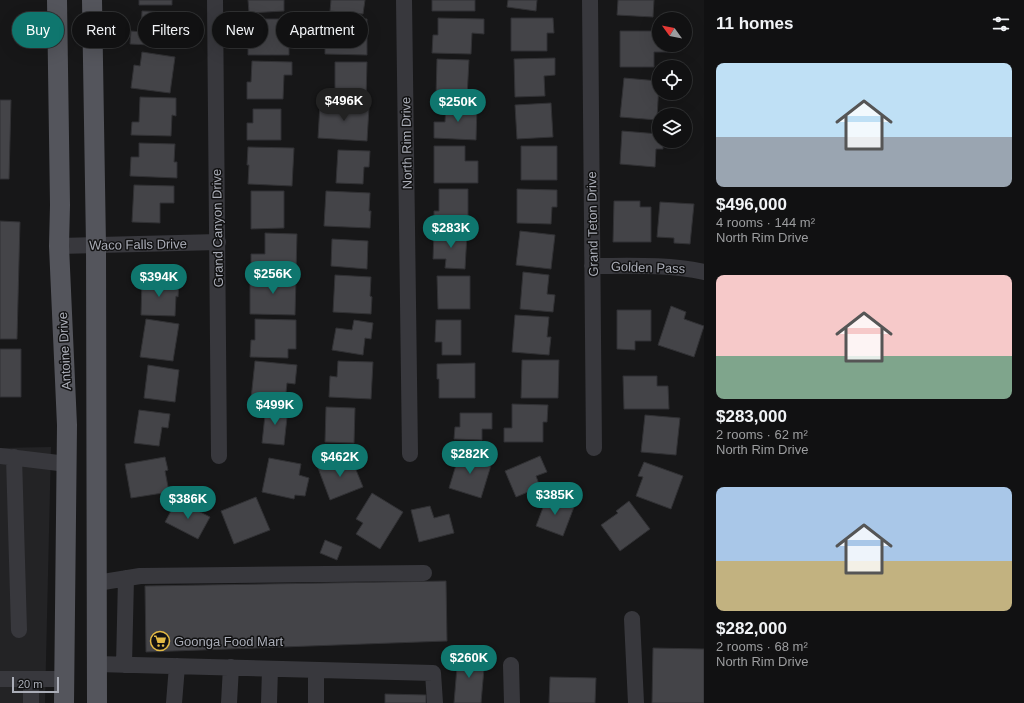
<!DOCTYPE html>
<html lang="en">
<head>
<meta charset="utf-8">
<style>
	body { margin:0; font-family:Arial,sans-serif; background:#1e1f20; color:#f1f3f6; height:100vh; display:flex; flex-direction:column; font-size:15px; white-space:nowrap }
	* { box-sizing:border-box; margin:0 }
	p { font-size:13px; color:#9c9d9f }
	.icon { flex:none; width:22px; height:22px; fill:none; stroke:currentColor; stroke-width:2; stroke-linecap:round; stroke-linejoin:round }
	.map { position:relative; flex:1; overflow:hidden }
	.drawer { display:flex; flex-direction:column; background:#111112; width:320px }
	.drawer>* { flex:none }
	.hud { position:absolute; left:12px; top:12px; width:380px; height:36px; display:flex; gap:8px }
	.needle { width:26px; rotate:303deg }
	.buttons { position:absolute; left:652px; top:12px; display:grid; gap:8px }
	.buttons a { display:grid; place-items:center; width:40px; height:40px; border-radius:50%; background:#111112; box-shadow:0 4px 16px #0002,0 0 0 1px #303132; font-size:20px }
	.scale { position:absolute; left:12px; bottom:10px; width:47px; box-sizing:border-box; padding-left:4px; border:2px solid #aaadb7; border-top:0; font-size:11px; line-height:14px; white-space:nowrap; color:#aaadb7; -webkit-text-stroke:3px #121213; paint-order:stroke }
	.price { position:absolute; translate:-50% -34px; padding:0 9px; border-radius:14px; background:#0f766e; color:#fff; font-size:13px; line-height:26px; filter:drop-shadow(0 1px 2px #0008) }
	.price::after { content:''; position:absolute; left:50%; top:24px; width:12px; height:9px; margin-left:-6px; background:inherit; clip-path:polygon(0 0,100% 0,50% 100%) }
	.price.active { background:#222; color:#fff }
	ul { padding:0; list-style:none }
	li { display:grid; align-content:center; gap:8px; height:212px; padding:0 12px }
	li span { display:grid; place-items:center; height:124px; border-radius:8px; color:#555 }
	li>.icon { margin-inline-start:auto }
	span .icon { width:72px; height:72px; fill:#fffc; stroke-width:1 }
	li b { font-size:17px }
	h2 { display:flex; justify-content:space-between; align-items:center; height:48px; padding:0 12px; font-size:17px }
	.pill { padding:0 14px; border-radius:18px; background:#111112; box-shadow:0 4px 16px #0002,0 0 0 1px #303132; font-size:14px; line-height:36px }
	.pill.active { background:#0f766e; color:#fff }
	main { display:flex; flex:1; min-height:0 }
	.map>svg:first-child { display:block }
	.built { fill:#232325 }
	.building { fill:#444448; stroke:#313134 }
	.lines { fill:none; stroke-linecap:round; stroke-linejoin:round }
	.minor { stroke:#38383d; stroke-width:16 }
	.major { stroke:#54555c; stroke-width:20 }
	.labels { text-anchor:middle; stroke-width:3; stroke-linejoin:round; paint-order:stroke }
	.street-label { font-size:13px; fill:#aaadb7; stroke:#121213 }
	.poi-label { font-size:13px; fill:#aaadb7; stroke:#121213; text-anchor:start }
</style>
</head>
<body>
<main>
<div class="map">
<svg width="704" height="703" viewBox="0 0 704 703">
	<rect width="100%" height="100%" fill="#171718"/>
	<path class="built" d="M51,447l-6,256h-45v-255z"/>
	<path class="building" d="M139,0h33v5h-33z
		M248,0h36v11l-35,2z
		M331,0h34l-2,14 -33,-3z
		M432,0h43v11h-43z
		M508,0h29l-1,11 -29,-4z
		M618,0h36l-1,17 -36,-2z
		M142,11l31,1 -2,34 -41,-2 1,-13 10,1z
		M334,18l33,1v36l-42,-1v-18h8z
		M438,18l46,1v15l-12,-1 -1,21 -39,-1 1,-18h5z
		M511,18h42l1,15h-7v18h-36z
		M248,19h41v36h-41z
		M620,31h39v14h8v7h-13v15h-34z
		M142,52l33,5 -5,36 -39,-5 3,-23 6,1z
		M555,58v17l-11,1 1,20 -30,1 -1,-38z
		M437,59l32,1 -2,37 -31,-1z
		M252,61l40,1v13h-8l-1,24h-36v-17h4z
		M335,62h32l-1,36h-31z
		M624,78l35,3 -2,39 -37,-3z
		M140,97l36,1v18l-4,-1 -1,21 -40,-1 1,-13h7z
		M0,100h11l-2,79h-9z
		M551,103l2,34 -36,2 -2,-34z
		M320,104l49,3 -2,34 -49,-3z
		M446,104l31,1 -1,35 -42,-2v-16h11z
		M253,109h28v31h-34v-17h6z
		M622,131l37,3v7h4v8h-7l-1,18 -35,-3z
		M139,143l36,1 -1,18h3v16l-47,-2 1,-19h8z
		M434,146h31v15h13v22h-44z
		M521,146h36v34h-36z
		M248,147l46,1 -2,38 -44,-2 1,-19h-2z
		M338,150l32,1 -1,16h-5l-1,17 -27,-1z
		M134,185l40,1v17h-14v20l-28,-1z
		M439,189h29v37h-34v-15h5z
		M517,189l40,1v17h-5l-1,17 -34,-1z
		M251,191h33v37l-33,1z
		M326,191l44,2 -1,18h2l-1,17 -46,-2z
		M614,201h26v6h11v35h-38z
		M660,202l34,2 -4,40 -16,-1v-5l-17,-1z
		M0,221l20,1 -3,117h-17z
		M520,231l35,4 -4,34 -35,-4z
		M434,232l33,2 -2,35 -20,-1 1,-9h-13z
		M265,233l32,1 -1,38 -45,-2v-16h14z
		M332,239l36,2 -1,28 -36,-3z
		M523,272l26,3 -2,19 8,1 -2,17 -33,-3z
		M335,275l36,2 -1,19 2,1 -1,17 -38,-2z
		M250,276l46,1 -1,38 -45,-1z
		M437,276h33v33h-32z
		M142,280l37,1 -1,16 -2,-1 -1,20 -34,-1z
		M671,306l15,6 -2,7 20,7 -10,31 -36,-12z
		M617,310h34v31h-16v9l-18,-1z
		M515,315l34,2 -2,20h4l-2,18 -37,-3z
		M146,319l33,5 -6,37 -33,-4z
		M255,319l41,1v29h-8v9l-38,-1 1,-17h4z
		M354,320l19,3 -2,16 -6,-1 -2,17 -31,-5 4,-22 16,2z
		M436,320h25v35h-19v-13h-7z
		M0,349h21v48h-21z
		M522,360h37l-1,38h-37z
		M255,361l42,4 -2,19 -8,-1 -2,19 -34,-3z
		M338,361l35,1 -2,37 -42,-2 1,-21 7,1z
		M475,363v35h-36v-19h-2v-15z
		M148,365l31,5 -4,32 -31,-4z
		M623,376h34v10h11l1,23h-45z
		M512,404l36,1 -1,17h-4v20h-39v-14h8z
		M266,406l22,2 -4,37 -22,-2z
		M326,407l29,1 -1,35 -29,-1z
		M139,410l31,4 -2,14 -6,-1 -3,19 -25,-3z
		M460,413h32v16h-10v11l-28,-1 1,-12h5z
		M645,415l35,3 -4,37 -35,-3z
		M460,452l32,10 -11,36 -32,-10z
		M350,455l13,32 -33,13 -12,-32z
		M540,456l7,16 -11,4 4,11 -24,10 -11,-26z
		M165,457l3,13 -3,1 4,21 -38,6 -6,-34z
		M269,458l32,6 -2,11 10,3 -4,18 -10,-1 -1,4 -32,-7z
		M644,462l39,14 -12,33 -35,-13 7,-19 -5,-1z
		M372,493l31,19 -23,37 -24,-15 7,-11 -7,-4z
		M256,497l14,33 -36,14 -13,-33z
		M547,497l27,10 -11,29 -27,-10z
		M177,500l33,17 -12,22 -33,-17z
		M629,501l21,28 -30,22 -19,-26 17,-12 -2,-2z
		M430,506l4,12 15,-4 5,19 -35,9 -8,-32z
		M325,540l17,7 -5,13 -17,-7z
		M446,581l1,60 -301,11 -1,-66z
		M653,648l51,1v54h-52z
		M458,655l27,2 -4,46h-27z
		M550,677l46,1 -1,25h-46z
		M385,694l41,1v8h-41z"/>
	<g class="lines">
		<path class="minor" d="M215,0l4,456
			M404,0l6,454
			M590,0l4,448
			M59,246l159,-4
			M592,266c37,0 76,-2 112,6
			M0,456l67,8
			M14,457l5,173
			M97,583l43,-7 284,-3
			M632,619l4,84
			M97,664l336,9 2,30
			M124,665l2,-87
			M511,665l1,38
			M0,679h64
			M31,703v-24
			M174,703l3,-37
			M229,703l2,-36
			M269,703l1,-34
			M316,703v-33"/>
		<path class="major" d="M57,0l3,205 -1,41 8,179 -3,278
			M92,0l4,245 1,458"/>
	</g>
	<defs>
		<symbol id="supermarket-ring" viewBox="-11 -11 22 22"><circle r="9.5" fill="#121213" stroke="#e3ba45" stroke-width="1.5"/><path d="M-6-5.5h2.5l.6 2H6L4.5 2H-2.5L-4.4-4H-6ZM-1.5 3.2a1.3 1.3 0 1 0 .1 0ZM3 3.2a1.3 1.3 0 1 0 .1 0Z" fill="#e3ba45"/></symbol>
	</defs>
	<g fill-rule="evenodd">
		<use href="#supermarket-ring" x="149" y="630" width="22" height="22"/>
	</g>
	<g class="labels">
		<g class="street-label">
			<text transform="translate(406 143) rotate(-91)" y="5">North Rim Drive</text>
			<text transform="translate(592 224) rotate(-91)" y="5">Grand Teton Drive</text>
			<text transform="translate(217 228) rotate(-91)" y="5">Grand Canyon Drive</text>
			<text transform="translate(138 244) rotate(-1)" y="5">Waco Falls Drive</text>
			<text transform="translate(648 267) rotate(2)" y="5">Golden Pass</text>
			<text transform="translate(64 351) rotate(-93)" y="5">Antoine Drive</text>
		</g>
		<g class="poi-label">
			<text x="174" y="646">Goonga Food Mart</text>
		</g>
	</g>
</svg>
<div class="buttons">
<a><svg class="needle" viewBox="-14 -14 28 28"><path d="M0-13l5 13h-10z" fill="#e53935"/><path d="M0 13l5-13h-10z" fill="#9c9d9f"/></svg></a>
<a><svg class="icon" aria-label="locate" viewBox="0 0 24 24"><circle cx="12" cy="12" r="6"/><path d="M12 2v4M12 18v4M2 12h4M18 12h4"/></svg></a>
<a><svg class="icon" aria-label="layers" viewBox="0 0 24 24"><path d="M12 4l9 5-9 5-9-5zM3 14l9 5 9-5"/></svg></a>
</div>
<div class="scale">20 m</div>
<b class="price active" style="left:344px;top:122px">$496K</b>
<b class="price" style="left:458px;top:123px">$250K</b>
<b class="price" style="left:451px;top:249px">$283K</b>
<b class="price" style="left:273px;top:295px">$256K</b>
<b class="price" style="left:159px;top:298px">$394K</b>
<b class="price" style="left:275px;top:426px">$499K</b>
<b class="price" style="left:470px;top:475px">$282K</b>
<b class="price" style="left:340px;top:478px">$462K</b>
<b class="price" style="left:555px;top:516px">$385K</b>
<b class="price" style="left:188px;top:520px">$386K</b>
<b class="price" style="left:469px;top:679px">$260K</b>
<div class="hud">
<a class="pill active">Buy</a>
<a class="pill">Rent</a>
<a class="pill">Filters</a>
<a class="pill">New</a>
<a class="pill">Apartment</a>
</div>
</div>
<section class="drawer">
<h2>11 homes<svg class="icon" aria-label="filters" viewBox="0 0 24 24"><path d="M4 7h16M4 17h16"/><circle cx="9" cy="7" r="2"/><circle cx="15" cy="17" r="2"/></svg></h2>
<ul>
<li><span style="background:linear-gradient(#bfe0f5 60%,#9aa5b1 0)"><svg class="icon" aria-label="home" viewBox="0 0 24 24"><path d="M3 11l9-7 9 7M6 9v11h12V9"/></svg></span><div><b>$496,000</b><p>4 rooms · 144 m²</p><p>North Rim Drive</p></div></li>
<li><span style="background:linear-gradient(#f6c9c9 65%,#7fa58c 0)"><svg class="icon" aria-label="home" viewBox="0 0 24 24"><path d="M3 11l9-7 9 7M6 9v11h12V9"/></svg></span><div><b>$283,000</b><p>2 rooms · 62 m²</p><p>North Rim Drive</p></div></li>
<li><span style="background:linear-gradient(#a9c7e8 60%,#c2b280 0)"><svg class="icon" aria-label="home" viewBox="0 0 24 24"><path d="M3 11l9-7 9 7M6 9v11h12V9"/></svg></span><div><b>$282,000</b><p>2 rooms · 68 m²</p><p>North Rim Drive</p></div></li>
</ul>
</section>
</main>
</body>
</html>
